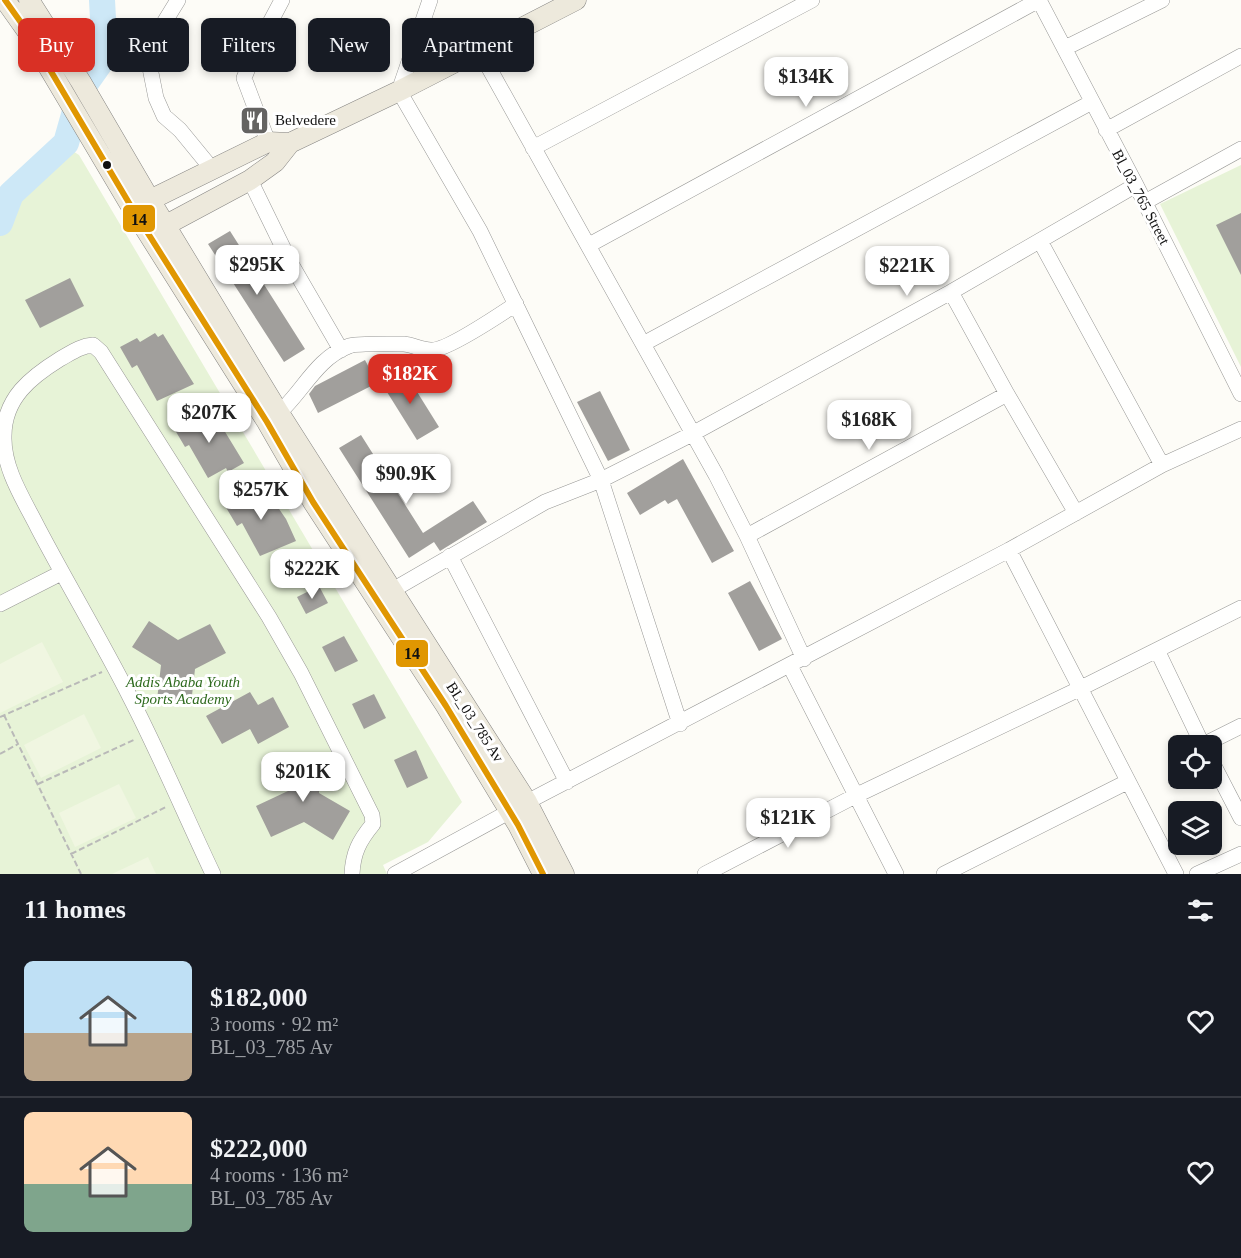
<!DOCTYPE html>
<html lang="en">
<head>
<meta charset="utf-8">
<style>
	body { margin:0; font-family:"Times New Roman",serif; background:#242831; color:#f1f3f6; height:100vh; display:flex; flex-direction:column; font-size:22px; white-space:nowrap }
	* { box-sizing:border-box; margin:0 }
	p { font-size:20px; color:#9ea1a6 }
	.icon { flex:none; width:33px; height:33px; fill:none; stroke:currentColor; stroke-width:2; stroke-linecap:round; stroke-linejoin:round }
	.map { position:relative; height:874px; overflow:hidden }
	.side { display:flex; flex-direction:column; background:#171b24; flex:1 }
	.side>* { flex:none }
	.top-card { position:absolute; left:18px; top:18px; width:600px; height:54px; display:flex; gap:12px }
	.tools { position:absolute; left:1168px; top:735px; display:grid; gap:12px }
	.tools a { display:grid; place-items:center; width:54px; height:54px; border-radius:9px; background:#171b24; box-shadow:0 3px 9px #0003; font-size:30px }
	.price { position:absolute; translate:-50% -51px; padding:0 14px; border-radius:12px; background:#fff; color:#222; font-size:20px; line-height:39px; filter:drop-shadow(0 2px 3px #0008) }
	.price::after { content:''; position:absolute; left:50%; top:36px; width:18px; height:14px; margin-left:-9px; background:inherit; clip-path:polygon(0 0,100% 0,50% 100%) }
	.price.selected { background:#d93025; color:#fff }
	ul { padding:0; list-style:none }
	li { display:flex; align-items:center; gap:18px; height:150px; padding:0 24px }
	li+li { border-top:2px solid #363941 }
	li span { display:grid; place-items:center; flex:none; width:168px; height:120px; border-radius:9px; color:#555 }
	li>.icon { margin-inline-start:auto }
	span .icon { width:72px; height:72px; fill:#fffc; stroke-width:1 }
	li b { font-size:26px }
	h2 { display:flex; justify-content:space-between; align-items:center; height:72px; padding:0 24px; font-size:26px }
	.chip { padding:0 21px; border-radius:9px; background:#171b24; box-shadow:0 3px 9px #0003; font-size:21px; line-height:54px }
	.chip.selected { background:#d93025; color:#fff }
	.map>svg:first-child { display:block }
	.green { fill:#e7f3d7 }
	.pitch { fill:#f0f6e1 }
	.lines { fill:none; stroke-linecap:round; stroke-linejoin:round }
	.river { stroke:#cde8f7; stroke-width:26 }
	.building { fill:#a19f9c }
	.minor-casing { stroke:#979795; stroke-width:16 }
	.major-casing { stroke:#858482; stroke-width:21 }
	.path { stroke:#b9b9b8; stroke-width:2; stroke-dasharray:6 3; stroke-linecap:butt }
	.minor { stroke:#fffffe; stroke-width:15 }
	.major { stroke:#ede9dc; stroke-width:20 }
	.bus-1-casing { stroke:#fff; stroke-width:10 }
	.bus-1 { stroke:#e09702; stroke-width:6 }
	.bus-dot { fill:#111; stroke:#fff; stroke-width:2 }
	.labels { text-anchor:middle; stroke-width:6; stroke-linejoin:round; paint-order:stroke }
	.poi-label { font-size:15px; fill:#111; stroke:#fff; text-anchor:start }
	.street-label { font-size:15px; fill:#111; stroke:#fff }
	.park-label { font-size:15px; font-style:italic; fill:#2f6b1f; stroke:#fff }
	.line-badge { stroke:#fff; stroke-width:2 }
	.pale-badge-label { font-size:16px; text-anchor:middle; font-weight:bold; fill:#111 }
</style>
</head>
<body>
<div class="map">
<svg width="1241" height="874" viewBox="0 0 1241 874">
	<rect width="100%" height="100%" fill="#fdfcf7"/>
	<path class="green" d="M68,148l11,7 383,647 -34,40 -45,23 4,9h-387v-661l15,-25z
		M1241,165v202l-81,-163z"/>
	<path class="pitch" d="M42,642l21,40 -63,31v-49z
		M84,714l17,34 -60,30 -17,-33z
		M119,784l17,34 -61,29 -16,-34z
		M148,857l8,17h-44z"/>
	<g class="lines">
		<path class="river" d="M0,223l11,-29 55,-51 15,-53 24,-34 -3,-56"/>
	</g>
	<path class="building" d="M1241,213v62l-25,-50z
		M230,231l75,118 -21,13 -76,-118z
		M70,278l14,28 -44,22 -15,-28z
		M155,333l3,4 5,-3 31,50 -37,17 -20,-36 -5,3 -12,-21 17,-9 3,4z
		M365,360l12,23 -59,30 -9,-19 6,-8z
		M404,371l35,56 -22,13 -35,-56z
		M600,391l30,59 -22,11 -31,-59z
		M205,412l3,4 5,-4 31,51 -16,9 -2,-4 -18,10 -19,-33 -4,2 -13,-22 17,-9 3,5z
		M361,435l62,98 50,-32 14,21 -47,29 -6,-9 -25,16 -70,-110z
		M683,459l51,92 -22,12 -35,-64 -9,5 -3,-4 -25,15 -13,-22z
		M259,489l3,4 4,-3 20,29 10,22 -36,15 -18,-33 -5,3 -13,-22 17,-10 3,5z
		M750,581l32,58 -23,12 -31,-58z
		M319,586l9,17 -22,11 -9,-17z
		M149,621l29,19 32,-16 16,29 -31,16 -4,35 -34,-4 4,-35 -29,-18z
		M344,636l14,25 -23,11 -13,-25z
		M250,692l8,13 15,-8 16,30 -31,17 -8,-15 -28,15 -16,-28z
		M374,694l12,24 -22,11 -12,-25z
		M416,750l12,28 -21,10 -13,-28z
		M289,757l31,1 -1,35 31,18 -17,29 -29,-18 -33,15 -15,-31 32,-15z"/>
	<g class="lines">
		<defs>
			<path id="minor" d="M178,0l-24,39 -5,24 7,35 8,18 16,14 32,39
				M430,0l-31,91 81,140 121,249 79,244
				M1039,0l97,185 105,209
				M1065,48l97,-48
				M479,50l237,425 31,61 57,123
				M1106,130l135,-74
				M268,142l-24,-64 11,-27 27,-51
				M533,148l279,-148
				M250,180l40,82 51,88
				M1145,202l96,-53
				M1040,241l122,224
				M589,245l450,-245
				M951,292l56,102 69,119
				M643,344l449,-242
				M272,419c28,-21 42,-60 77,-73 7,-3 46,-2 55,-2 9,1 18,6 27,6 15,1 70,-36 85,-46
				M747,536l260,-142
				M1009,550l167,324
				M450,556l117,226
				M391,591l154,-89 56,-22 91,-46 259,-142 185,-107
				M0,604l61,-31
				M1157,650l46,96
				M790,666l106,208
				M1203,745l38,-19
				M1212,762l29,56
				M213,874c-28,-59 -53,-119 -83,-177 -29,-57 -62,-112 -92,-169 -14,-28 -35,-59 -34,-92 0,-38 27,-59 56,-77 11,-6 20,-13 33,-14l8,7 168,265 32,56 71,142 1,9c-14,17 -20,29 -21,50
				M395,874l132,-72 482,-252 153,-85 79,-36
				M705,874l152,-79 222,-106 162,-81
				M944,874l183,-92
				M1197,874l44,-20"/>
			<path id="major" d="M5,0l22,31 105,177 135,214 46,80 133,204 72,119 25,49
				M29,0l52,82 69,118 129,213 248,389 37,72
				M150,200l118,-58 22,1
				M166,225l84,-45 25,-18 15,-19 109,-52 177,-91"/>
		</defs>
		<use href="#minor" class="minor-casing"/>
		<use href="#major" class="major-casing"/>
		<path class="path" d="M4,715l77,159
			M0,717l102,-45
			M0,754l18,-10
			M38,784l98,-45
			M71,854l95,-47"/>
		<use href="#minor" class="minor"/>
		<use href="#major" class="major"/>
		<defs>
			<path id="bus-1" d="M5,0l22,31 105,177 135,214 46,80 133,204 72,119 25,49"/>
		</defs>
		<use href="#bus-1" class="bus-1-casing"/>
		<use href="#bus-1" class="bus-1"/>
	</g>
	<defs>
		<symbol id="restaurant-square" viewBox="-11 -11 22 22"><rect x="-9" y="-9" width="18" height="18" rx="4" fill="#646362" stroke="#fff"/><path d="M-5-6h1v4h1v-4h1v4h1v-4h1v5L-1.5 .5V6h-2V.5L-5-1ZM5-6V6H3V1.5H1.5Q1.5-4 5-6Z" fill="#fff"/></symbol>
	</defs>
	<g fill-rule="evenodd">
		<use href="#restaurant-square" x="238" y="104" width="33" height="33"/>
	</g>
	<circle class="bus-dot" cx="107" cy="165" r="5"/>
	<g class="labels">
		<g class="poi-label">
			<text x="275" y="125">Belvedere</text>
		</g>
		<g class="street-label">
			<text transform="translate(1141 197) rotate(62)" y="5">Bl_03_765 Street</text>
			<text transform="translate(475 722) rotate(57)" y="5">BL_03_785 Av</text>
		</g>
		<g class="park-label">
			<text x="183" y="687">Addis Ababa Youth<tspan x="183" dy="17">Sports Academy</tspan></text>
		</g>
	</g>
	<g class="line-badge">
		<rect x="122" y="204" width="34" height="29" rx="6" fill="#e09702"/>
		<rect x="395" y="639" width="34" height="29" rx="6" fill="#e09702"/>
	</g>
	<g class="pale-badge-label">
		<text x="139" y="225">14</text>
		<text x="412" y="659">14</text>
	</g>
</svg>
<div class="tools">
<a><svg class="icon" aria-label="locate" viewBox="0 0 24 24"><circle cx="12" cy="12" r="6"/><path d="M12 2v4M12 18v4M2 12h4M18 12h4"/></svg></a>
<a><svg class="icon" aria-label="layers" viewBox="0 0 24 24"><path d="M12 4l9 5-9 5-9-5zM3 14l9 5 9-5"/></svg></a>
</div>
<b class="price" style="left:806px;top:108px">$134K</b>
<b class="price" style="left:257px;top:296px">$295K</b>
<b class="price" style="left:907px;top:297px">$221K</b>
<b class="price selected" style="left:410px;top:405px">$182K</b>
<b class="price" style="left:209px;top:444px">$207K</b>
<b class="price" style="left:869px;top:451px">$168K</b>
<b class="price" style="left:406px;top:505px">$90.9K</b>
<b class="price" style="left:261px;top:521px">$257K</b>
<b class="price" style="left:312px;top:600px">$222K</b>
<b class="price" style="left:303px;top:803px">$201K</b>
<b class="price" style="left:788px;top:849px">$121K</b>
<div class="top-card">
<a class="chip selected">Buy</a>
<a class="chip">Rent</a>
<a class="chip">Filters</a>
<a class="chip">New</a>
<a class="chip">Apartment</a>
</div>
</div>
<section class="side">
<h2>11 homes<svg class="icon" aria-label="filters" viewBox="0 0 24 24"><path d="M4 7h16M4 17h16"/><circle cx="9" cy="7" r="2"/><circle cx="15" cy="17" r="2"/></svg></h2>
<ul>
<li><span style="background:linear-gradient(#bfe0f5 60%,#b9a48a 0)"><svg class="icon" aria-label="home" viewBox="0 0 24 24"><path d="M3 11l9-7 9 7M6 9v11h12V9"/></svg></span><div><b>$182,000</b><p>3 rooms · 92 m²</p><p>BL_03_785 Av</p></div><svg class="icon" aria-label="heart" viewBox="0 0 24 24"><path d="M12 20l-8-8c-3-5 5-10 8-4 3-6 11-1 8 4z"/></svg></li>
<li><span style="background:linear-gradient(#ffd9b3 60%,#7fa58c 0)"><svg class="icon" aria-label="home" viewBox="0 0 24 24"><path d="M3 11l9-7 9 7M6 9v11h12V9"/></svg></span><div><b>$222,000</b><p>4 rooms · 136 m²</p><p>BL_03_785 Av</p></div><svg class="icon" aria-label="heart" viewBox="0 0 24 24"><path d="M12 20l-8-8c-3-5 5-10 8-4 3-6 11-1 8 4z"/></svg></li>
</ul>
</section>
</body>
</html>
